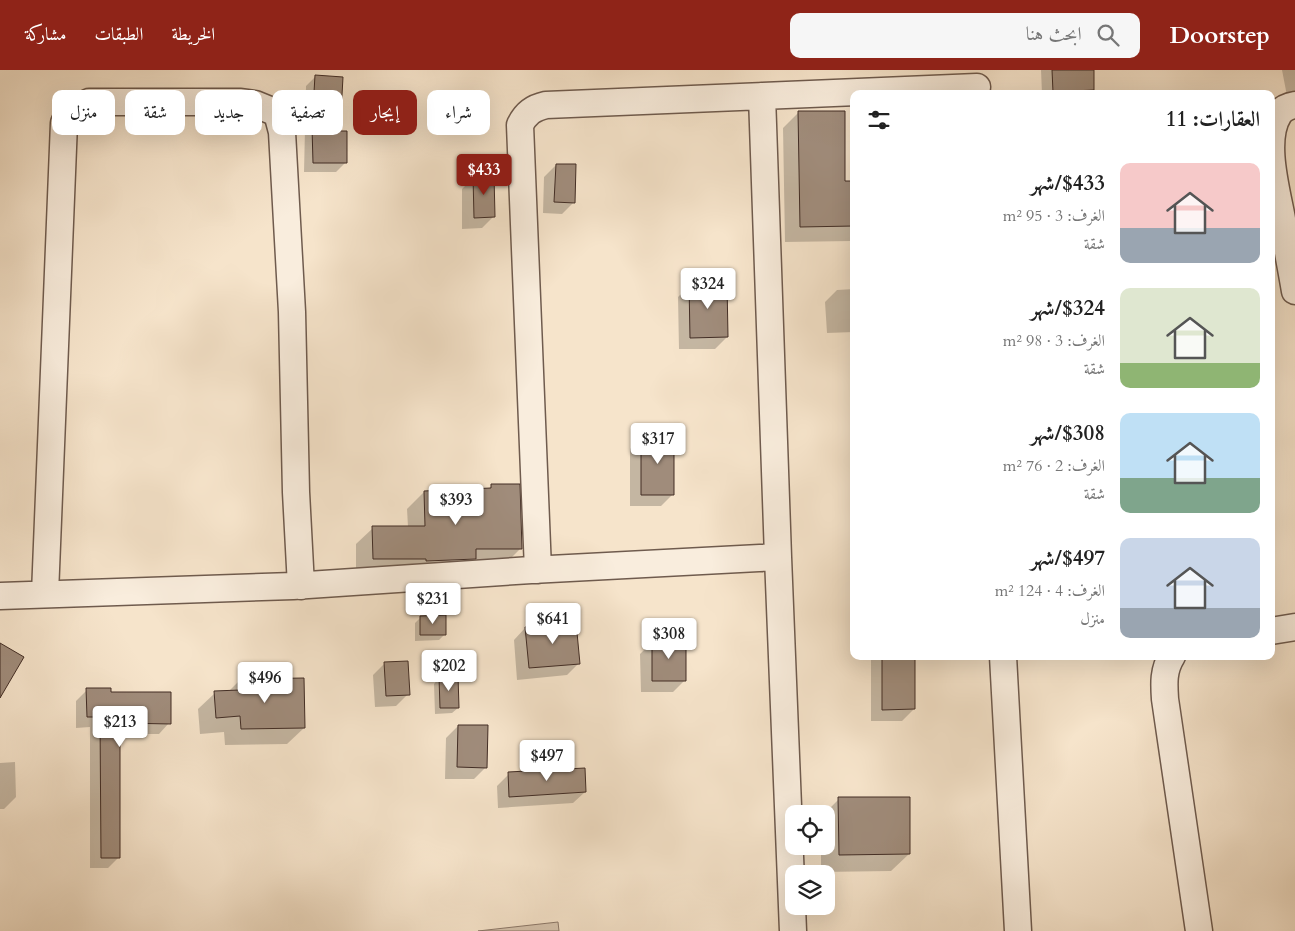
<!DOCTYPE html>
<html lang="ar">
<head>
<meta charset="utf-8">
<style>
	body { margin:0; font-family:Cardo,Amiri,serif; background:#f6f6f6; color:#222; direction:rtl; height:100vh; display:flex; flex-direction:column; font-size:19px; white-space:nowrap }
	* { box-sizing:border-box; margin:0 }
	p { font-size:16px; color:#767676 }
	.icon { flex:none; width:28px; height:28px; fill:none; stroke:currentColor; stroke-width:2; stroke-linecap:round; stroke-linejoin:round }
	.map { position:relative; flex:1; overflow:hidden; direction:ltr }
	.side { position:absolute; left:850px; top:20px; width:425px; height:570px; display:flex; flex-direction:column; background:#fff; border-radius:10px; box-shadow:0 5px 20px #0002; direction:rtl }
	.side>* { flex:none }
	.top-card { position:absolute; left:15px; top:20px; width:475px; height:45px; direction:rtl; display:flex; gap:10px }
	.tools { position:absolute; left:785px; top:735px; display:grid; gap:10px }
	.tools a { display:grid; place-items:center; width:50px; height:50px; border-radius:10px; background:#fff; box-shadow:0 5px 20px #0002; font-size:25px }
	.price { position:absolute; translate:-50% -42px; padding:0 11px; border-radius:5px; background:#fff; color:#222; font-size:16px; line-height:32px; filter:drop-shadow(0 1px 2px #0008) }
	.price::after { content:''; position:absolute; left:50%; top:30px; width:15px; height:11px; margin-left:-8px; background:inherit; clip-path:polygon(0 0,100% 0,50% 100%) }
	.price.selected { background:#8f2418; color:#fff }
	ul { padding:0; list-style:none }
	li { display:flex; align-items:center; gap:15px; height:125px; padding:0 15px }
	li span { display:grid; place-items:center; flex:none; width:140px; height:100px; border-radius:10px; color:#555 }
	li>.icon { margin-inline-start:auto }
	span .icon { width:60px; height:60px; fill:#fffc; stroke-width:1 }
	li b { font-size:21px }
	h2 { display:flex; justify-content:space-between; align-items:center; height:60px; padding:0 15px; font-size:21px }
	.tag { padding:0 18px; border-radius:10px; background:#fff; box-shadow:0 5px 20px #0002; font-size:18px; line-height:45px }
	.tag.selected { background:#8f2418; color:#fff }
	header { display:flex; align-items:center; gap:30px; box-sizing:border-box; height:70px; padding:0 25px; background:#8f2418; color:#fff }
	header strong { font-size:24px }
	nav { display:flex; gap:28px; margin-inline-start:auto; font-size:18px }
	.search { width:350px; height:45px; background:#f6f6f6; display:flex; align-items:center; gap:12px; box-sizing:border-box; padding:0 18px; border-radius:10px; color:#767676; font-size:19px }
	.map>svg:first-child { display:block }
	.green { fill:#d7c5af; stroke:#8c796a }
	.shadow { fill:#0003 }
	.building { fill:#a08c7b; stroke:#422d25 }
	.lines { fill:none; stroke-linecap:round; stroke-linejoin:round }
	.minor-casing { stroke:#6f5b4e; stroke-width:29 }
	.minor { stroke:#f9eddd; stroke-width:26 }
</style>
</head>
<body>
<header>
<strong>Doorstep</strong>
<div class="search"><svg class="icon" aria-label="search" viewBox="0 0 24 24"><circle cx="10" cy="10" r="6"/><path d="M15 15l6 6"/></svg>ابحث هنا</div>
<nav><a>الخريطة</a><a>الطبقات</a><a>مشاركة</a></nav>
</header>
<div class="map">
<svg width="1295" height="861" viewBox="0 0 1295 861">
	<rect width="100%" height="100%" fill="#f6e4cb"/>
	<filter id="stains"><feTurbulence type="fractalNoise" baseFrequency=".004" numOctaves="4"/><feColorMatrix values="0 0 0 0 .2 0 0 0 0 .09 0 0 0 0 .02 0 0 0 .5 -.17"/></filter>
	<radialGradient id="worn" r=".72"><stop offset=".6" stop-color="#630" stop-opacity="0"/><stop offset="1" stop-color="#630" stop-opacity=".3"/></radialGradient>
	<path class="green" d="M558,852l1,9h-81z"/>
	<path class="shadow" d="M1041,0h51l1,24h-51z
		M1282,0h13v24l-8,2z
		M315,7l24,55 7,30 -10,10h-32l2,-86z
		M798,43l46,70 10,-1v57l-2,2 -67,1 -2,-114z
		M556,95l18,37 -12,12 -19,-1 1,-36z
		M474,107l20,39 -12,12 -20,1v-40z
		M690,215l37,52 -12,12h-36l-1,-52z
		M854,219v43l-27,1 -2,-31 12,-12z
		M641,367l32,57 -12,12h-31v-57z
		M492,416l29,62 -17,17 -148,11v-32l17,-16 35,-1 -1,-18 17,-17 64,-3z
		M421,547l24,17 -6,6 -24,1v-18z
		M525,558l54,35 -12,12 -50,5 -3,-40z
		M652,572l33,38 -12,12h-32l-1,-38z
		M871,586h40l3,53 -12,12h-31z
		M385,593l23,31 -12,12 -21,1 -2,-32z
		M439,608l19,30 -6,5 -17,1 -1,-30z
		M240,610l64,48 -17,16 -62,1 -1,-13 -24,2 -2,-25 17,-16 13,-1z
		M87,620l23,3 59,30 -10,11h-41l1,123 -11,11h-18v-141l-14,1v-27z
		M458,656l28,41 -12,12h-29l1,-41z
		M15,692l1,35 -12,12h-4v-46z
		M509,704l76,18 -12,11 -75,5 -1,-22z
		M839,729l70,55 -18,17 -70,1v-26h5v-32h-2z"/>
	<path class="building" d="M1052,0h42v20l-41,2z
		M315,5l28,2 -3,54h7v32h-34l-1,-36z
		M798,41h47v70h9v45l-54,1z
		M556,94h20l-1,39 -21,-1z
		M494,105l1,42 -21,1 -1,-42z
		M689,213h38l1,54 -38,1z
		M641,365h33v60h-33z
		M491,414h29l2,65h-46v10l-50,2v-2h-53l-1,-33h53l-1,-35 67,-3z
		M446,545v20h-26v-19z
		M576,552l4,42 -51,4 -4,-41z
		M652,570h34v41h-34z
		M0,573l24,14 -24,41z
		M882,586h33v53l-33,1z
		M408,591l2,34 -24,1 -2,-34z
		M458,606l1,32h-19l-1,-31z
		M304,608l1,50 -64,1 -1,-13 -24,2 -2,-27 26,-1v-11z
		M86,618h25v4h60v32l-51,-1v135h-19l-1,-141h-13z
		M458,655h30l-1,43 -30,-1z
		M585,698l1,24 -77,5 -1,-25z
		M838,727h72v57l-71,1z"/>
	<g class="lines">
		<defs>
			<path id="minor" d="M762,26l16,461 15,374
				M1295,35c-6,1 -13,4 -16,9 -17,26 -2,77 3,105 4,24 9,48 13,72
				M538,500l-18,-445c6,-12 13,-17 26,-20l431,-18
				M45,524l19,-471 6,-12 19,-9h152l14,2 22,9 5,19 10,180 4,180 5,94
				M0,526l293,-10 238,-16 247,-13
				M1271,561l24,-4
				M1003,586l15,275
				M1172,586c-9,14 -8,28 -7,43l34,232"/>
		</defs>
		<use href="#minor" class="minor-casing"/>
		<use href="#minor" class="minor"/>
	</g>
	<rect width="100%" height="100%" filter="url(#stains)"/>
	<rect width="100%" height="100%" fill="url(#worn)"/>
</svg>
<div class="tools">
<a><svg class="icon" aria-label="locate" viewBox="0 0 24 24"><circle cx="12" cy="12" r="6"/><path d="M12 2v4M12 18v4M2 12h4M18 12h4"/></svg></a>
<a><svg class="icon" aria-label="layers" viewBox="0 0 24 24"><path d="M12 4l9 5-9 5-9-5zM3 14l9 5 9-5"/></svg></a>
</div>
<b class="price selected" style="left:484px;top:126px">$433</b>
<b class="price" style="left:708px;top:240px">$324</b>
<b class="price" style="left:658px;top:395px">$317</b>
<b class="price" style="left:456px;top:456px">$393</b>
<b class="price" style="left:433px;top:555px">$231</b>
<b class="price" style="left:553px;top:575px">$641</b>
<b class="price" style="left:669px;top:590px">$308</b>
<b class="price" style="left:449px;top:622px">$202</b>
<b class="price" style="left:265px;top:634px">$496</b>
<b class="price" style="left:120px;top:678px">$213</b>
<b class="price" style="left:547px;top:712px">$497</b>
<div class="top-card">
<a class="tag">شراء</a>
<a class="tag selected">إيجار</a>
<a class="tag">تصفية</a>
<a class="tag">جديد</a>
<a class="tag">شقة</a>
<a class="tag">منزل</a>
</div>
<section class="side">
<h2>العقارات: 11<svg class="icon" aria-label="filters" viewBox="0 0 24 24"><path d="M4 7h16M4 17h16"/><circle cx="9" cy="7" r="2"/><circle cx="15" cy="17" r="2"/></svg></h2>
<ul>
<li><span style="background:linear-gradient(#f6c9c9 65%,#9aa5b1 0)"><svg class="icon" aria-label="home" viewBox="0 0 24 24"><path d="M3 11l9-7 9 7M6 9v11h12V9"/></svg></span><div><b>$433/شهر</b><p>الغرف: 3 · 95 m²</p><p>شقة</p></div></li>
<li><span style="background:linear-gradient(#dfe7d0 75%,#8fb573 0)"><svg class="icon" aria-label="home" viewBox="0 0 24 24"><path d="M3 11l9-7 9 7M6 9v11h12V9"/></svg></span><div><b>$324/شهر</b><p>الغرف: 3 · 98 m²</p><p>شقة</p></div></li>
<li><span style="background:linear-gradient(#bfe0f5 65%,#7fa58c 0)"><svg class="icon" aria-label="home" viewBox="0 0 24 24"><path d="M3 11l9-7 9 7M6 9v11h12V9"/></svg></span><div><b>$308/شهر</b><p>الغرف: 2 · 76 m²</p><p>شقة</p></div></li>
<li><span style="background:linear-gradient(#c9d6e8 70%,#9aa5b1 0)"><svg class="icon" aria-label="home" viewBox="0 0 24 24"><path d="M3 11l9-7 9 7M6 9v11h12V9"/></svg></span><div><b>$497/شهر</b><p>الغرف: 4 · 124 m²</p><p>منزل</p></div></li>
</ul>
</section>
</div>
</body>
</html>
